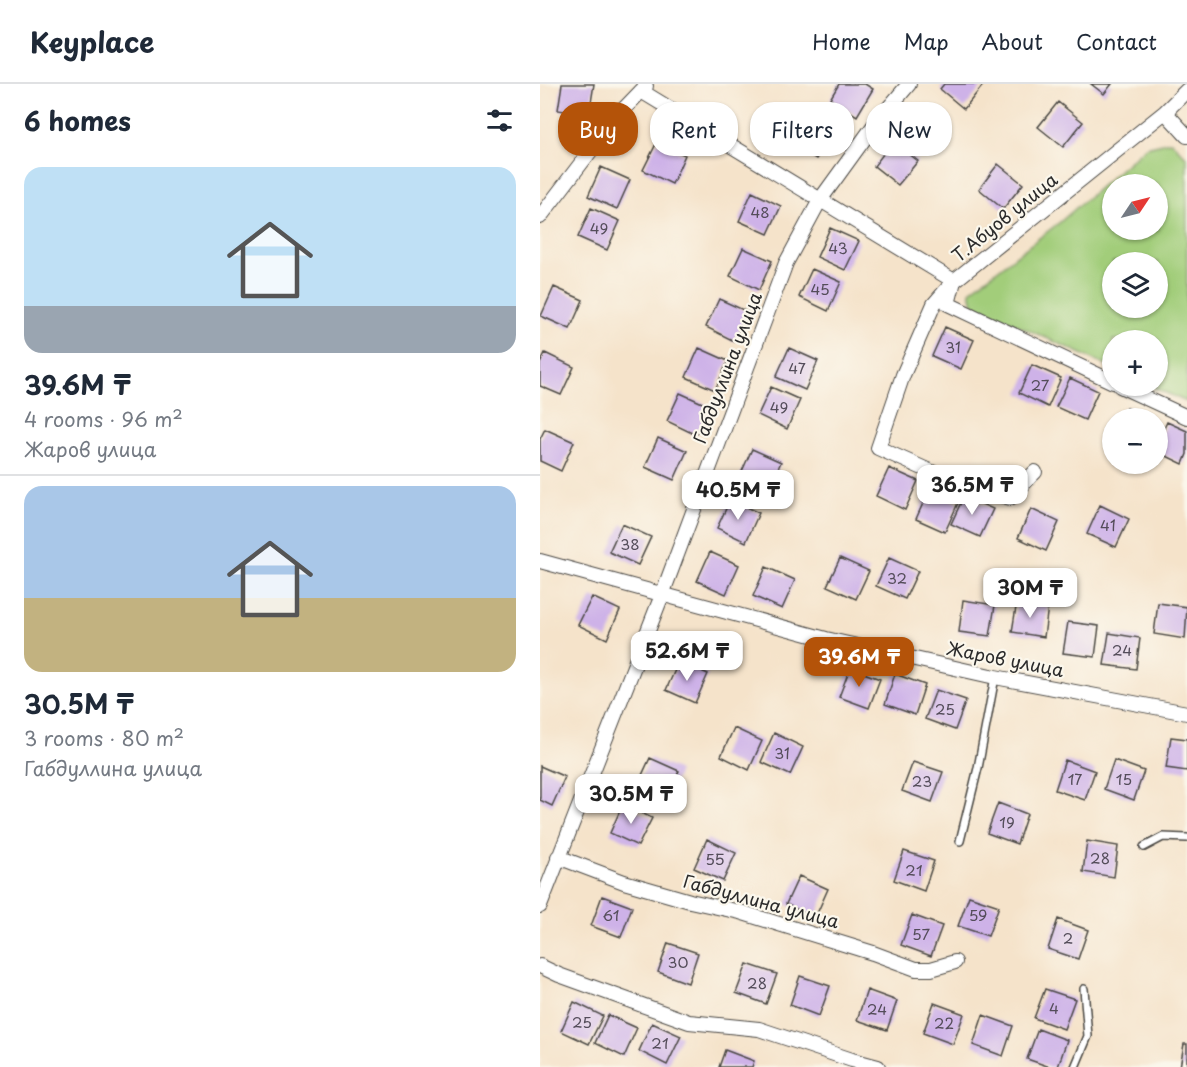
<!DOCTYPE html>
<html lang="en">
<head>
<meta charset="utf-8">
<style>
	body { margin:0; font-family:"Playpen Sans",sans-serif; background:#f6f6f7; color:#1f2937; height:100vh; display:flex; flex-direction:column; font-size:22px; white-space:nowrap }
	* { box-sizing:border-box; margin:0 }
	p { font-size:20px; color:#747a83 }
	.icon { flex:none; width:33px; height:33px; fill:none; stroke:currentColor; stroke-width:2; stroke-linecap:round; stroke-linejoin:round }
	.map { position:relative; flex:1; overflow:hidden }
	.details { display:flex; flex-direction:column; background:#fff; width:540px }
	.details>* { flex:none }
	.top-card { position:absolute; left:18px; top:18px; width:538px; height:54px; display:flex; gap:12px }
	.needle { width:39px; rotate:55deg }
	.controls { position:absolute; left:562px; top:90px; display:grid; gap:12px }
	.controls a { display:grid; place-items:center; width:66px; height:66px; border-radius:50%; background:#fff; box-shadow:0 2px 4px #0004; font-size:30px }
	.price { position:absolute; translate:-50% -51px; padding:0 14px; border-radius:12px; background:#fff; color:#222; font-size:20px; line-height:39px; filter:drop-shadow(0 2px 3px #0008) }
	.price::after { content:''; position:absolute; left:50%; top:36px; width:18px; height:14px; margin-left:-9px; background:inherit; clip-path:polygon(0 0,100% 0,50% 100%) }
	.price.selected { background:#b45309; color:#fff }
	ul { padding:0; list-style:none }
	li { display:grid; align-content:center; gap:12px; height:318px; padding:0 24px }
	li+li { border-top:2px solid #e0e1e3 }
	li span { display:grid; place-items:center; height:186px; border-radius:18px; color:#555 }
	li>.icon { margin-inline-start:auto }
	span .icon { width:108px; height:108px; fill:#fffc; stroke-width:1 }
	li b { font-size:26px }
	h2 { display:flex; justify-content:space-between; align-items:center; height:72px; padding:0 24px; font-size:26px }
	.pill { padding:0 21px; border-radius:24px; background:#fff; box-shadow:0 2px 4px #0004; font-size:21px; line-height:54px }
	.pill.selected { background:#b45309; color:#fff }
	header { display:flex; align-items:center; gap:36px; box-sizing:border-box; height:84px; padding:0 30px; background:#fff; border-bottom:2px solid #e0e1e3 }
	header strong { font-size:28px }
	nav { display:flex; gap:33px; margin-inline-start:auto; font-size:21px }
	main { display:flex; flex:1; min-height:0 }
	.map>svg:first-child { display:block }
	.green { fill:#a2cd7a; stroke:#667c52; stroke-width:1.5; fill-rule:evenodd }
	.building { fill:#ceb2e8 }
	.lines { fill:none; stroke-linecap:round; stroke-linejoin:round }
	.lane-casing { stroke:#494743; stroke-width:10 }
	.street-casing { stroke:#494743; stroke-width:16 }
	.lane { stroke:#fff; stroke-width:7 }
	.street { stroke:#fff; stroke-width:14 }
	.labels { text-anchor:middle; stroke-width:4.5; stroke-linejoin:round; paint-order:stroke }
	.number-label { font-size:15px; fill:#544d5a }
	.street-label { font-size:18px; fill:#2b2b2b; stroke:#fbf7ec }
</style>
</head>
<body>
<header>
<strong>Keyplace</strong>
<nav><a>Home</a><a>Map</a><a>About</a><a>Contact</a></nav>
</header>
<main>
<section class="details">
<h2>6 homes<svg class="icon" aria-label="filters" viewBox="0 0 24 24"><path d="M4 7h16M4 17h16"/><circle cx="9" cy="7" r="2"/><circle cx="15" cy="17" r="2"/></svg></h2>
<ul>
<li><span style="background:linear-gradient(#bfe0f5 75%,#9aa5b1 0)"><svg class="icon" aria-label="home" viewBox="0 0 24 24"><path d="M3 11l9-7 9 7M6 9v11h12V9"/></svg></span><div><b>39.6M ₸</b><p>4 rooms · 96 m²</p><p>Жаров улица</p></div></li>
<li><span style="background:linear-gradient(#a9c7e8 60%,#c2b280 0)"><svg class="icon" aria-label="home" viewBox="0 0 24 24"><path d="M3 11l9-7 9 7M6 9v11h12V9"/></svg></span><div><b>30.5M ₸</b><p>3 rooms · 80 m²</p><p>Габдуллина улица</p></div></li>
</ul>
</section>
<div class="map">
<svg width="647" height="983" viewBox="0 0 647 983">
	<rect width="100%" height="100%" fill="#fbf7ec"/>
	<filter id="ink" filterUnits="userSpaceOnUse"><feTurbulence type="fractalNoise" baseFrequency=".0167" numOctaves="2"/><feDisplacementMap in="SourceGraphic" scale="12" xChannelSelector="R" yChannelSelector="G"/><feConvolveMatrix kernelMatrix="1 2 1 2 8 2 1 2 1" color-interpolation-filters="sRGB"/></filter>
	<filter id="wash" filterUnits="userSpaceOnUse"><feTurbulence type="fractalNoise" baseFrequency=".008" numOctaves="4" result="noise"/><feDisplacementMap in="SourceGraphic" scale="24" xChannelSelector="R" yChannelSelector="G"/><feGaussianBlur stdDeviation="1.35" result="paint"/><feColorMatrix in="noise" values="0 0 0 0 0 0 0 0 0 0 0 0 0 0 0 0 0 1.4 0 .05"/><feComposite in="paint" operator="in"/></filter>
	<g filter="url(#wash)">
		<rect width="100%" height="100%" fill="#f5e3ca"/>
		<path class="green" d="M631,57l16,17v244l-37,-16h8v-46h-45v28l-140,-63 -3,-14 90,-69 86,-75zM573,100h45v46h-45zM573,178h45v46h-45z"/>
		<g id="blocks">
			<path class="building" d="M22,0h32l-5,31 -31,-5z
				M299,0h26l8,5 -16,27 -27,-17z
				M404,0h40l-20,25 -24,-20z
				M551,0h21l-8,10z
				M518,18l25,20 -20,25 -25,-20z
				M267,32l26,17 -17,26 -26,-17z
				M353,57l25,20 -20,24 -24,-19z
				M117,58l28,13 -13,29 -29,-14z
				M458,80l25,20 -20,25 -24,-20z
				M61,83l29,13 -13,29 -29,-13z
				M212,108l29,14 -13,28 -29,-13z
				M51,124l29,13 -13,29 -29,-13z
				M290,144l29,13 -14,29 -28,-13z
				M203,164l29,13 -13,29 -29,-14z
				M272,185l29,13 -13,29 -29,-14z
				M14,203l29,13 -13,29 -29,-13z
				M179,215l29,13 -14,29 -28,-14z
				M405,243l29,13 -13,29 -29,-13z
				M159,264l29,13 -13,29 -29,-13z
				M249,264l29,13 -13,29 -29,-13z
				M5,269l29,14 -13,28 -21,-9v-22z
				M492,281l29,13 -13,29 -29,-14z
				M530,294l28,13 -13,29 -29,-13z
				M231,303l29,13 -13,29 -29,-14z
				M140,309l29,13 -13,29 -29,-14z
				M587,324l24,10h-29z
				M627,338l20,9v23l-4,10 -25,-12v-11z
				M5,345l29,13 -13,29 -21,-10v-22z
				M118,354l29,13 -13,29 -29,-13z
				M212,365l29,13 -13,29 -29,-13z
				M349,384l29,13 -13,29 -29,-14z
				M389,406l29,13 -13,29 -29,-13z
				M424,412l29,13 -13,28 -29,-13z
				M190,416l29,13 -13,29 -29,-14z
				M560,421l29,14 -13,28 -29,-13z
				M491,425l28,13 -13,29 -28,-13z
				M82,440l29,13 -13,28 -29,-13z
				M170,468l29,13 -13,29 -29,-13z
				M300,474l29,13 -13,28 -29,-13z
				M349,474l29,13 -13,28 -29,-13z
				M226,483l29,13 -13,29 -29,-13z
				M52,513l28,13 -13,29 -29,-14z
				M423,516l32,5 -5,31 -31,-4z
				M477,517l31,5 -4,31 -32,-5z
				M618,519l29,4 -2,32 -31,-5z
				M528,538l31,4 -4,31 -32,-4z
				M569,549l31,5 -4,31 -32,-4z
				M139,577l29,13 -13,29 -29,-13z
				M310,584l30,11 -11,29 -30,-11z
				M355,590l30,11 -10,30 -30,-11z
				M396,606l30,10 -11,30 -30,-11z
				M194,644l28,13 -13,29 -28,-14z
				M234,649l29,14 -13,28 -29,-13z
				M631,653l16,2v32l-21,-3z
				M110,674l29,13 -13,29 -29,-14z
				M525,676l30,11 -10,29 -30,-10z
				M574,676l30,11 -10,29 -30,-11z
				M373,678l30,10 -11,30 -30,-11z
				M0,682l25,11 -13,29 -12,-6z
				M458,719l29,11 -10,30 -30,-11z
				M83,720l29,14 -14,28 -28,-13z
				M167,755l29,14 -13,28 -29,-13z
				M547,757l31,5 -4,31 -31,-5z
				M364,767l30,10 -10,30 -30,-11z
				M259,792l29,13 -13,29 -29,-14z
				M62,812l30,11 -11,30 -30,-11z
				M429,812l30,10 -11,30 -30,-10z
				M372,831l30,11 -11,30 -30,-11z
				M518,835l30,11 -10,29 -30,-10z
				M128,859l30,10 -10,30 -30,-11z
				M207,880l30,10 -11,30 -30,-11z
				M260,892l30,10 -11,30 -29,-11z
				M505,905l30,10 -11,30 -30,-11z
				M327,906l30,11 -10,29 -30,-10z
				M34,918l29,14 -14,28 -28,-13z
				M394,919l30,11 -11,30 -30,-11z
				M68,931l29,13 -13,29 -29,-14z
				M443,931l30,11 -10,30 -30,-11z
				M112,939l29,13 -14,29 -28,-14z
				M498,945l29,11 -9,27h-8l-23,-8z
				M644,960h3v23h-7z
				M185,966l29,11 -2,6h-33z"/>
		</g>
	</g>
	<g filter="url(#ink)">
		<use href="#blocks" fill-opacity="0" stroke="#494743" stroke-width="1.5"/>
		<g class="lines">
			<defs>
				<path id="lane" d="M420,757l18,-73 17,-91
					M604,763l19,-10 24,1
					M535,983l13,-31 -4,-47"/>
				<path id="street" d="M101,7l313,190 -6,23 165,78
					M625,28l22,24
					M0,133l78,-102 28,-29
					M580,302l67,31
					M495,388l-25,26 -76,-25 -56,-25 25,-73 31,-71 20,-23 211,-169 22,-22
					M0,477l286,78 169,38 192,36
					M18,773l66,25 66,19 50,11 133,41 43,16h15l24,-7
					M0,822l122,-311 124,-332 34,-63 55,-76 34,-40
					M0,882l19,9 130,47 70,7 93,31 26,7"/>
			</defs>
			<use href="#lane" class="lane-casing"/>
			<use href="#street" class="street-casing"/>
			<use href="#lane" class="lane"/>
			<use href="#street" class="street"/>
		</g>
	</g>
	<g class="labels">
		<g class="number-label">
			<text x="220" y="134">48</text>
			<text x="59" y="150">49</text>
			<text x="298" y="170">43</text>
			<text x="280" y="211">45</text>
			<text x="413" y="269">31</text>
			<text x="257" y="290">47</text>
			<text x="500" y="307">27</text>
			<text x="239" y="329">49</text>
			<text x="568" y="447">41</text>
			<text x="90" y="466">38</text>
			<text x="357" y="500">32</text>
			<text x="582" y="572">24</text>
			<text x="405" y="631">25</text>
			<text x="242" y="675">31</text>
			<text x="535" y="701">17</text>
			<text x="584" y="701">15</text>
			<text x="382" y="703">23</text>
			<text x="467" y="744">19</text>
			<text x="560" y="780">28</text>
			<text x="175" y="781">55</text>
			<text x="374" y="792">21</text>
			<text x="71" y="837">61</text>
			<text x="438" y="837">59</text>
			<text x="381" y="856">57</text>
			<text x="528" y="860">2</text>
			<text x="138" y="884">30</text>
			<text x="217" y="905">28</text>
			<text x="514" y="930">4</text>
			<text x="337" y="931">24</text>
			<text x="42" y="944">25</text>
			<text x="404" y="945">22</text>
			<text x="120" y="965">21</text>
		</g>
		<g class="street-label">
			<text transform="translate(465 134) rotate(-39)" y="6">Т.Абуов улица</text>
			<text transform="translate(188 284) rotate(-69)" y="6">Габдуллина улица</text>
			<text transform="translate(465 576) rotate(11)" y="6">Жаров улица</text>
			<text transform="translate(221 818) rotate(15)" y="6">Габдуллина улица</text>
		</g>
	</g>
</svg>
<div class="controls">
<a><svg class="needle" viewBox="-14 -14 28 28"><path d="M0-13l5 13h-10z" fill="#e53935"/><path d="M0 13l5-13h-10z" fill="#747a83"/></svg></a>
<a><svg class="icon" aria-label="layers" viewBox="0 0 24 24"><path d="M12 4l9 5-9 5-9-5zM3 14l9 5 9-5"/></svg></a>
<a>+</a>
<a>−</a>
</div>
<b class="price" style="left:432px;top:432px">36.5M ₸</b>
<b class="price" style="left:198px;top:437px">40.5M ₸</b>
<b class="price" style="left:490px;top:535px">30M ₸</b>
<b class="price" style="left:147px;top:598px">52.6M ₸</b>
<b class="price selected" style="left:319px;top:604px">39.6M ₸</b>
<b class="price" style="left:91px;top:741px">30.5M ₸</b>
<div class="top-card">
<a class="pill selected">Buy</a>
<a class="pill">Rent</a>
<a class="pill">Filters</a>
<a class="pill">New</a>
</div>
</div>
</main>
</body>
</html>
